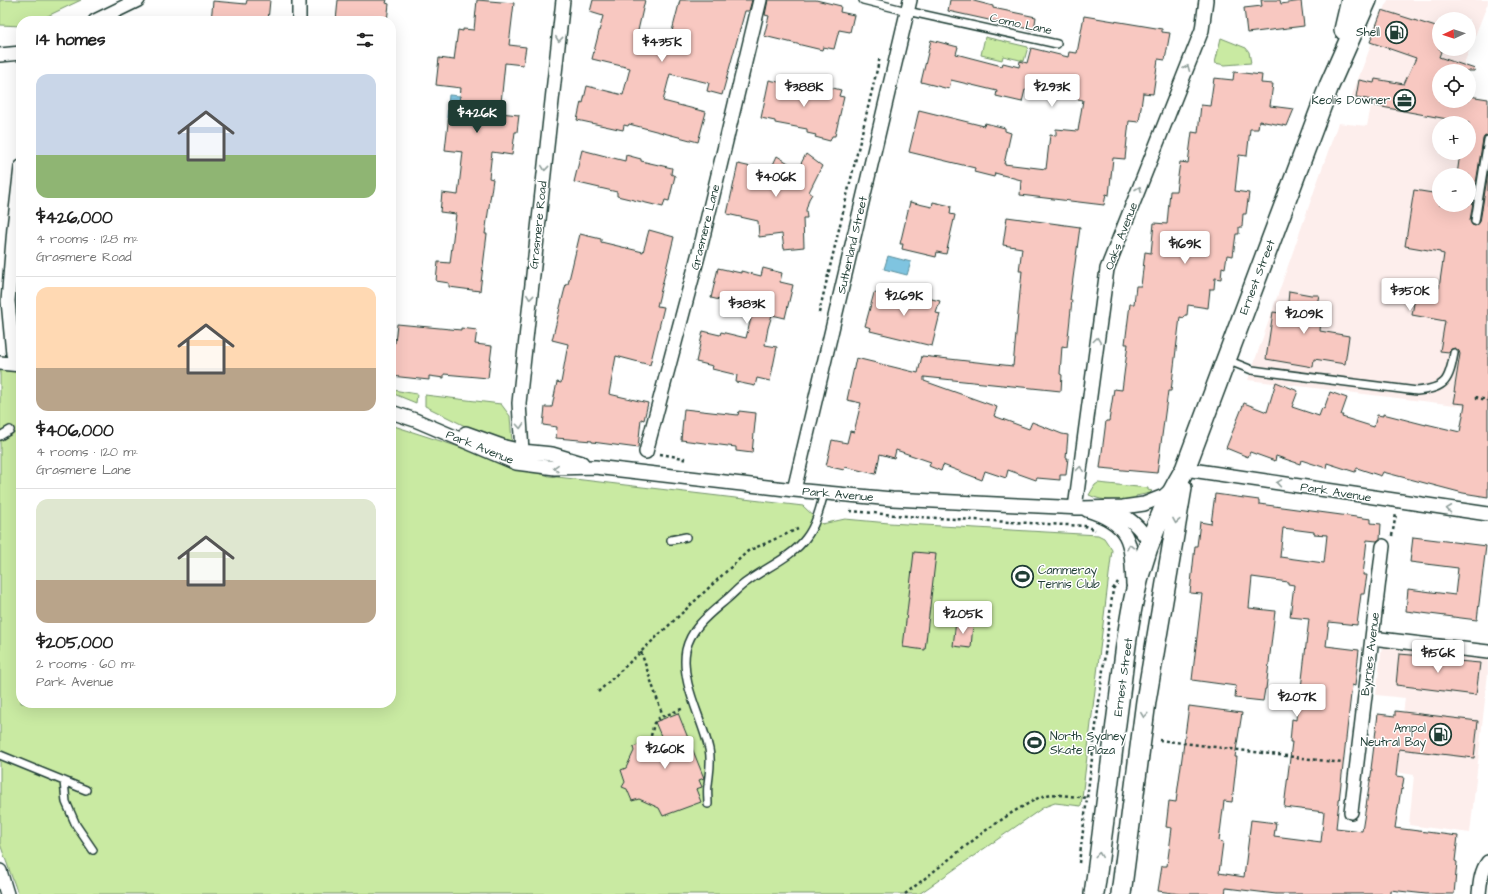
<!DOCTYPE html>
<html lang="en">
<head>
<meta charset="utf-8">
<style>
	body { margin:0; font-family:"Architects Daughter",sans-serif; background:#f2f2f2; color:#222; height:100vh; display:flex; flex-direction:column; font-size:15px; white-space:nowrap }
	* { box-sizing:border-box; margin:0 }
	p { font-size:13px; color:#767676 }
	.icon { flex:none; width:22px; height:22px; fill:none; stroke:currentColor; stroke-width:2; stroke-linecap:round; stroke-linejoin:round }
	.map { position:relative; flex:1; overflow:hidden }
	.panel { position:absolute; left:16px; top:16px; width:380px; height:692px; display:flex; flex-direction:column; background:#fff; border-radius:16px; box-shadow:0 4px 16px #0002 }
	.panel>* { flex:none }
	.needle { width:26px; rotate:267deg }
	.fabs { position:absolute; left:1432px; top:12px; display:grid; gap:8px }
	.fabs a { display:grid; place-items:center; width:44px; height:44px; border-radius:50%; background:#fff; box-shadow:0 4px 16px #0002; font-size:20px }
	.price { position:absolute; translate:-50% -34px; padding:0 9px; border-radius:4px; background:#fff; color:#222; font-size:13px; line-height:26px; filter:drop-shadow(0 1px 2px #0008) }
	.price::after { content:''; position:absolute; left:50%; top:24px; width:12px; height:9px; margin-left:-6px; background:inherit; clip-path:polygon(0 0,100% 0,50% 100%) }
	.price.selected { background:#1f3d34; color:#fff }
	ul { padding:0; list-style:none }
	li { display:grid; align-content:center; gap:8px; height:212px; padding:0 20px }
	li+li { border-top:1px solid #e0e0e0 }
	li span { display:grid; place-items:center; height:124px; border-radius:12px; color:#555 }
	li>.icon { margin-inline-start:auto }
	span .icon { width:72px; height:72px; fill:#fffc; stroke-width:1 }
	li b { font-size:17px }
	h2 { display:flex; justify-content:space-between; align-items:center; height:48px; padding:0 20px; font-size:17px }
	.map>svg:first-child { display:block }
	.built { fill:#fdeeec; fill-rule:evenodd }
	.green { fill:#c9eaa2; stroke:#74946b }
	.water { fill:#7fc4e0; stroke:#598e9b }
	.building { fill:#f8c8c1; stroke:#1f3d34; fill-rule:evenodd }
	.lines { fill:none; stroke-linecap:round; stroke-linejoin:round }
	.service-casing { stroke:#1f3d34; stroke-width:10 }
	.minor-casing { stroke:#1f3d34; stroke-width:16 }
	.secondary-casing { stroke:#1f3d34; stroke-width:22 }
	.path { stroke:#1f3d34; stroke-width:2.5; stroke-dasharray:3 3; stroke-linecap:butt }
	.service { stroke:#fff; stroke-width:7 }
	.minor { stroke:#fff; stroke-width:13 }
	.secondary { stroke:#fff; stroke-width:19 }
	.oneway { stroke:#8f9e9a }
	.labels { text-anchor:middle; stroke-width:3; stroke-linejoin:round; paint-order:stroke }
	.street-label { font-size:12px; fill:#1f3d34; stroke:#fff }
	.poi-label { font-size:12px; fill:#1f3d34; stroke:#fff; text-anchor:end }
</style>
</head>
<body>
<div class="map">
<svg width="1488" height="894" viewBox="0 0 1488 894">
	<rect width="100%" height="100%" fill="#fff"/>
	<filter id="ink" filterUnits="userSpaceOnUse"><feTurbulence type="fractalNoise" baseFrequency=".025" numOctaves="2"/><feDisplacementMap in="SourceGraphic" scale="8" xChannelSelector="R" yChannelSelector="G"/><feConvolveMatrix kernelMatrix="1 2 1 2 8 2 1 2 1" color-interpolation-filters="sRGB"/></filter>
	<g filter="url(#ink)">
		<path class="built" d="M1388,0h100v3l-27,68h-22v30h30v-9l3,1 -1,3 17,2v311l-240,-29 90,-257 29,3 4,-20 -7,-2 -13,-6zM1439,19h30v30h-30zM1439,123h30v30h-30zM1439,175h30v30h-30z
			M1382,646l106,13v14l-18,160 -61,-8 5,-50 -18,-3 9,-74 -29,-3z"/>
		<path class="green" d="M0,0h81l-44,21h-16v5l-21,-1z
			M985,37l43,10 -4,14 -21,-5 -1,4 -21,-5z
			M1221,38l25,10 3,4 2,11 -26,2 -10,-2z
			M0,370l21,2v331h370v-278l158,51 254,30 19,18 23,-5 44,4 209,12 6,3 8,12 -31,256 -26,-3 -11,4 -125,87h-901l-18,-50z
			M393,390l24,4 -1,9 -22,-9z
			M425,395l76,9 9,12 2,26 -21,-3 -66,-33z
			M1098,483l50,5v2l4,1 -2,2 -14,3v4c-15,1 -33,2 -47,-5l6,-10z"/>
		<path class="water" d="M449,95l11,1 -2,22 -11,-1z
			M888,256l23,6 -4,13 -23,-6z"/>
		<path class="building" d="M247,0h23l-2,21h-57l2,-20 33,3z
			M338,0h49l-1,3 3,1 -2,17h-51z
			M477,0l37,3 -5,42 17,2 -3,18 -18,-2 -5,50 19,2 -2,17h-2l-3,23 -20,-3 -3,26 4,1 -8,55h2l-7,57 -31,-4v-4l-13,-2 2,-19 12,1 6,-49 -16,-2 2,-19 16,2 5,-43 -18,-2 4,-36 9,2 3,-28 -25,-3 3,-27 15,2 4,-30 5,1v-2l11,1z
			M593,0h52l-8,35 32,8 11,-43h72l-3,11h-4l-23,84 -15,-4 2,-8 -39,-9 -7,27 43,11 -8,30 -69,-18 -1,2 -4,-1 -1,5 -46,-10 4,-18 2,1 4,-17 36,9 7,-27 -38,-9 11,-43 -13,-4z
			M768,0h48l25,6 -1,6 14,3 -4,17 -11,-2 -5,19 -11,-2 -1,3 -58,-14 5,-20 -4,-1z
			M950,0h20l23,6v2l43,9 -2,13 -86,-19z
			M1261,0h19l1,4 20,-3 3,25 -57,7 -3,-25 18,-2z
			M1382,10l57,18v21h3l-3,8 36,12 -1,2h-35v30h30v-5l19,3v36l-4,2 -1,2 -13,82 2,4 3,1 2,-1 3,-3 8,-50v325l-25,-4 -80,-21 -2,4 -24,-8 -2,4 -28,-9 -1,5 -25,-8 -1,4 -24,-8 -1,5 -25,-9 -2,5 -22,-9 18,-45 23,9 9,-30 22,9 -6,16 27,9 3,-8 2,1 6,-17 17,6 -6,17h2l-1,2 32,10 3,-12 6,1v-2l43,11v-1l34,8 5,-28 -11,-1 2,-11h-2l6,-38 -1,-3 -4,-3 -4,1 -2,3 -9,-1 5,-30 -33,-6 5,-30 22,3 5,-34 -4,-1v-1l-35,-6 9,-56 25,4v11h30v-30h-12l3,-22h9v-30l-98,-18 1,-5 -16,-3 3,-17 15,3 1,-4 29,5 12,-26 -46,-16z
			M1084,16l78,13v3l8,1 -5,27 -7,-1 -5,35 -10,-1 -4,29 -10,-1 -4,38 -12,-1 -4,37 -3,-1 -2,11 -84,-10 1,-15 -26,-7 -1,4 -20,-5 1,-4 -66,-16 10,-42 65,16 1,-3 20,5v3l6,2 -7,31 42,5 4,-34 6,1v-7l22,2 5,-31 -58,-10 -3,12 -26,-6 1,-5 -46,-11 -2,9 -28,-7 10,-42 27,7 -2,7 46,12 1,-3 16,4 1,-6 7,2 4,-15 37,9 1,-5 8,1z
			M1234,72l28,3 -1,8 12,1 -3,22 24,3 -7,17 -28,-5 -1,8h-8l-3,27 -8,-1 -4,36 14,2 -3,21h-3l-1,13h-3v7h-3l-3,22 -6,-1 -2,13 -3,-1 -1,12 -6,-1 -1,11h-4l-2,19 -20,-3 -1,10h-2l-1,3 -4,-1 -9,74h-3l-11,82 -57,-5 6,-47h3l5,-32 8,1 6,-46h-3l5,-40h4l2,-18h5l4,-34 6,1 3,-30 13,1 3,-33h6l4,-29 8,1 4,-31 6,1 3,-28 9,1 4,-28 19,2z
			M769,80l47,10 1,-2 11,2 1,-3 12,3 -2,6 5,1 -9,39h-3l-2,5 -15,-4 1,-2 -9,-2v-4l-32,-6v-2l-14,-3z
			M582,150l43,11 1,-6 15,4v2l31,7 -1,6 4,2 -6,25 -4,-1 -2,7 -46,-11v-4l-43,-10z
			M806,154l16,12 -13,26 3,2 -3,5 -3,11 1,8h-4l1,29 -20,2 -2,-15 -23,3 -1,-16 -31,-7 11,-50 32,7 7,-15 21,13z
			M910,202l22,5 1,-5 18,4 -1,8 5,1 -9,39 -9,-2 -1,5 -34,-8 1,-5h-3z
			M1007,217l73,10 -10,73h2l-5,47 -5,-1 -2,28 2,1 -1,16 -137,-14v4l73,26 -3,9 35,13 3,-7 30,12 6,1 -2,23h2l-2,17h-6v5l-23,-2 -1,2 -28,-10 -2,8 -21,-7 -3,9 -39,-15 -2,6 -12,-5 2,-4 -35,-12 -2,8 -14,-4 -4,20 -31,-7 -1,3 -18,-4 6,-26 15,3 3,-12 4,1 7,-29 -14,-3 9,-42 62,15 4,-17 91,10 9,-95h-3l3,-23 -19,-3z
			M649,230l25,7 -17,69 7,1 -14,58 -34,-9 -7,38 39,9 -4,17 -3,-1 -3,29 -46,-6v-1l-36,-3 1,-11 -14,-2 2,-18h7l5,-25 4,1 7,-39 -16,-4 14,-56h2l12,-50 21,5v3l42,10z
			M718,268l23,5v-2l20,5 2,-8 19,5 -2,9 13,3 -8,33 -13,-3 -4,13 -3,17 12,2 -7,34 -13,-3 -2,8 -19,-4 1,-7 -25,-6 1,-3 -17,-4 7,-31 17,4 1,-3 25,6 7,-28 -20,-4v-3l-22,-5z
			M881,289l30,7v-2l29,7 -4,12 4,1 -8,32 -62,-15 1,-3 -6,-2 9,-33 6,1z
			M1289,291l22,4h8l-2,9 -1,15 5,1 -1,11 29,5 -4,28 -31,-5 -1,8 -47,-8 7,-47 14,2z
			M397,324l64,6v-2l16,2 -2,14 17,2 -4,32 -44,-4v4l-15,-2v4l-38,-4v-34l4,1z
			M684,409l54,6 1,-4 17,2 -4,40 -16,-2v-4l-55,-7z
			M1215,494l44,6v4l112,15v4l10,1 -1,15 -3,2 -10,-1 -4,35h4l-3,19h-3l-4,31 -28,-3 -3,24 33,4 -4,36 -3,-1 -2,18 -14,125 26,3 10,-62h-1l7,-55 17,2v-5l83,10 -4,37 -75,-9 -3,27 8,1 -2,13 -1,-1 -6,39 63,8 -3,25 2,1 -3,32h-28l-36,-4v4h-114l-50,-6 -1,6h-45l-22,-3 4,-25h5l5,-38 -6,-1 3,-26 7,1 13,-96 53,7 -7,44h2l-5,45 -8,-1 -5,40 4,1 -4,31 25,4 7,-57 25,3 -2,13 47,6 3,-30 -40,-5 8,-65h-2l2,-23 4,1 2,-23h2l9,-78 -19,-2 4,-32 -6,-1v-2l-36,-5 -3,31 26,3 -9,78h-1l-2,12 -28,-3 1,-12 -44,-6 10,-86 -12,-1 5,-47h2l3,-24 11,2zM1283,528l31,4v2l13,1 -3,28 -44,-6z
			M1413,537l73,9 -9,74 -71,-9 2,-22 47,6 3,-27 -48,-6z
			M914,552l22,2 -11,96 -22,-3z
			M956,621l17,2 -2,25 -18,-2z
			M1399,654l25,2 1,-2 10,1 11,5 34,3 -4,32 -80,-10z
			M678,713l26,65 -5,2 3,7 -6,2 5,13 -38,14 -4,-8 -20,-9 -7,2 -5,-12 -5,-2 3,-5 -4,-12 5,-2 8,-17 -1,-4 28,-11 -6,-14z"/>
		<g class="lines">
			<defs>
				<path id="service" d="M863,0l44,11 150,33
					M1475,221l13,-81
					M1227,360l25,10 165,21c29,-3 32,-10 37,-38
					M0,436l10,-6
					M671,540l15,-3
					M0,755l86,35
					M64,781l2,21 10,23 17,25
					M708,804c0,-6 -1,-13 0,-19 1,-12 4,-23 1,-36 -7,-31 -29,-67 -23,-99 5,-23 25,-37 41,-51 7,-6 13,-13 21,-18 19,-14 44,-24 58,-43 10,-13 14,-30 18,-45"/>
				<path id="minor" d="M299,0v21
					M95,21l43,-21
					M0,55l21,-2
					M13,354l-5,-53 6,-73 7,-61
					M0,363l21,2
					M391,412l24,8 101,43 39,5 40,-1 199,23 98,9 190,9 41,-1 21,-3 20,-8 8,-7
					M466,433l39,14 17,4 30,3 30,9
					M522,451l-3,-48 44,-403
					M646,452l56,-211 58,-241
					M1185,469l303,45
					M794,490l116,-490
					M1075,508l32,-239 95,-239 4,-30
					M1108,509c18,4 34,20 42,35
					M1087,510c45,14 44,33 46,74
					M1372,638l116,14
					M1351,812l32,-266
					M0,871l7,23
					M1479,894c1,-11 2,-23 9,-32"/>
				<path id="secondary" d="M1344,30l7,-30
					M1094,894c9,-62 16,-124 24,-186 5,-36 8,-74 16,-110 9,-45 28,-90 51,-129l144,-383 38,-86
					M1121,894l25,-193 36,-213"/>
			</defs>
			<use href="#service" class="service-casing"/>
			<use href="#minor" class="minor-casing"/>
			<use href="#secondary" class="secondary-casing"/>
			<path class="path" d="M819,313l61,-256
				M1477,396v2l11,2
				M660,454l24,4 -1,5
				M850,511l68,6 167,9 10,4
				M1392,536l4,-22
				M641,652l22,64
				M598,692l150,-141 50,-22
				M651,736l3,-13 5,-5 25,-10
				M1159,740l183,23
				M1079,863l34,-274 5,-7
				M905,894l80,-63 28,-19 27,-15 11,-3 37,4"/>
			<use href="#service" class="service"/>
			<use href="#minor" class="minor"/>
			<use href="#secondary" class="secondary"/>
		</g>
		<defs><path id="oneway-chevron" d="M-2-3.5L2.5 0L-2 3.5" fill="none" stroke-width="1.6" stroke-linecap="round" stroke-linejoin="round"/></defs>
		<g class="oneway">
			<use href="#oneway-chevron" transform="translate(559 39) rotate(96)"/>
			<use href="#oneway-chevron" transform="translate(1187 68) rotate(-68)"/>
			<use href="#oneway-chevron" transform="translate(545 168) rotate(96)"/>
			<use href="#oneway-chevron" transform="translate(1139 189) rotate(-68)"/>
			<use href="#oneway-chevron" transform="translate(530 297) rotate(96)"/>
			<use href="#oneway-chevron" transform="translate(1097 340) rotate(-82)"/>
			<use href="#oneway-chevron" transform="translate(520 426) rotate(86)"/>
			<use href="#oneway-chevron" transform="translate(556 468) rotate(-177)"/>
			<use href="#oneway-chevron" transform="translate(1080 469) rotate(-83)"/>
			<use href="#oneway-chevron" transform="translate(1279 483) rotate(-171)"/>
			<use href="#oneway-chevron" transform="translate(1449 509) rotate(-172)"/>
			<use href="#oneway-chevron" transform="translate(1176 521) rotate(100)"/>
			<use href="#oneway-chevron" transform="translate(1130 547) rotate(-103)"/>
			<use href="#oneway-chevron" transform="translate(1144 715) rotate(97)"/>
			<use href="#oneway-chevron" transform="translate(1099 855) rotate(-83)"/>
		</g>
	</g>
	<defs>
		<symbol id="fuel-ring" viewBox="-11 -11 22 22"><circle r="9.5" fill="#fff" stroke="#1f3d34" stroke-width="1.5"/><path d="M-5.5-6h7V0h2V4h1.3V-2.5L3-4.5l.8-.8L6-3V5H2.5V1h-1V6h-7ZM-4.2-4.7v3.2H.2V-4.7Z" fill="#1f3d34"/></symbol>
		<symbol id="office-ring" viewBox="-11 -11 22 22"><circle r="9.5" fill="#fff" stroke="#1f3d34" stroke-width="1.5"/><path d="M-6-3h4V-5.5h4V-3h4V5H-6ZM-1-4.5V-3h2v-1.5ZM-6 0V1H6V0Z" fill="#1f3d34"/></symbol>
		<symbol id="stadium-ring" viewBox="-11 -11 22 22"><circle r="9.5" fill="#fff" stroke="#1f3d34" stroke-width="1.5"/><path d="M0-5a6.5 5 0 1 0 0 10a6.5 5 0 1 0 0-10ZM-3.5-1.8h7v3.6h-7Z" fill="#1f3d34"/></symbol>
	</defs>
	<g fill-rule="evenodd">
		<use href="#fuel-ring" x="1384" y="20" width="25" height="25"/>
		<use href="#office-ring" x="1392" y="88" width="25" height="25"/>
		<use href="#stadium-ring" x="1010" y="564" width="25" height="25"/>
		<use href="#fuel-ring" x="1428" y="722" width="25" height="25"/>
		<use href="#stadium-ring" x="1022" y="730" width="25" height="25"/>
	</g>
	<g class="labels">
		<g class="street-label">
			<text transform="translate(1021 24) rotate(12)" y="4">Como Lane</text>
			<text transform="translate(538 225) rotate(-84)" y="4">Grasmere Road</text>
			<text transform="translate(705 227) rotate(-76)" y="4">Grasmere Lane</text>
			<text transform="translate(1121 236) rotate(-69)" y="4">Oaks Avenue</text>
			<text transform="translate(852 245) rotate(-77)" y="4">Sutherland Street</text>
			<text transform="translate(1257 277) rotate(-69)" y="4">Ernest Street</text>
			<text transform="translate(480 447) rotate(22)" y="4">Park Avenue</text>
			<text transform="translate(1336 492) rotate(9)" y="4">Park Avenue</text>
			<text transform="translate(838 494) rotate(5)" y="4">Park Avenue</text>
			<text transform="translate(1370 654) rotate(-83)" y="4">Byrnes Avenue</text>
			<text transform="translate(1123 677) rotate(-82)" y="4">Ernest Street</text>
		</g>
		<g class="poi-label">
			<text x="1380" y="36">Shell</text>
			<text x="1390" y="104">Keolis Downer</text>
			<text x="1038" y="574" text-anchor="start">Cammeray<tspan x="1038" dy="14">Tennis Club</tspan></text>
			<text x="1426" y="732">Ampol<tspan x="1426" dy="14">Neutral Bay</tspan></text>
			<text x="1050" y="740" text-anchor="start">North Sydney<tspan x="1050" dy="14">Skate Plaza</tspan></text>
		</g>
	</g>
</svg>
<div class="fabs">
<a><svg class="needle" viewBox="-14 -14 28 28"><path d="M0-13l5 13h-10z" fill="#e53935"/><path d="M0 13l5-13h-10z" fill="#767676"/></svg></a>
<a><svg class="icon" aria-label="locate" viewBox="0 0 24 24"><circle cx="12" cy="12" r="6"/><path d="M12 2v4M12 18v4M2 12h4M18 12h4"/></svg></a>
<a>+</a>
<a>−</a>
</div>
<b class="price" style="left:662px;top:63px">$435K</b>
<b class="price" style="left:804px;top:108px">$388K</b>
<b class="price" style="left:1052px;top:108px">$293K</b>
<b class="price selected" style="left:477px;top:134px">$426K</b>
<b class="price" style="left:776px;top:198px">$406K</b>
<b class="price" style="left:1185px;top:265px">$169K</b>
<b class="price" style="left:1410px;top:312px">$350K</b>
<b class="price" style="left:904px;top:317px">$269K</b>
<b class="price" style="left:747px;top:325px">$383K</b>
<b class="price" style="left:1304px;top:335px">$209K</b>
<b class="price" style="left:963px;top:635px">$205K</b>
<b class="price" style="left:1438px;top:674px">$156K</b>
<b class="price" style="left:1297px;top:718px">$207K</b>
<b class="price" style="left:665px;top:770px">$260K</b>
<section class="panel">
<h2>14 homes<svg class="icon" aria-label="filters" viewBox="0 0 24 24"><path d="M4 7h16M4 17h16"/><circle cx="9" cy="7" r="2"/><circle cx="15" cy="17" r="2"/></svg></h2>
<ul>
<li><span style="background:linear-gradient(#c9d6e8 65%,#8fb573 0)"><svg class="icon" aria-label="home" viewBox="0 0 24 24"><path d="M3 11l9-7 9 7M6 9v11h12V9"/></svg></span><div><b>$426,000</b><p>4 rooms · 128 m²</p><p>Grasmere Road</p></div></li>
<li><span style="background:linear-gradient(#ffd9b3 65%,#b9a48a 0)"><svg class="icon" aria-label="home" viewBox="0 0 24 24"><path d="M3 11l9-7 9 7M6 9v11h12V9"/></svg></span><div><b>$406,000</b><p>4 rooms · 120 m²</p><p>Grasmere Lane</p></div></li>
<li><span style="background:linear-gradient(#dfe7d0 65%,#b9a48a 0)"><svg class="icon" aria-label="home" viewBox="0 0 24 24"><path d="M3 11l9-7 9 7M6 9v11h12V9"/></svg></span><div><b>$205,000</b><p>2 rooms · 60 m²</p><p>Park Avenue</p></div></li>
</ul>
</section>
</div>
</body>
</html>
